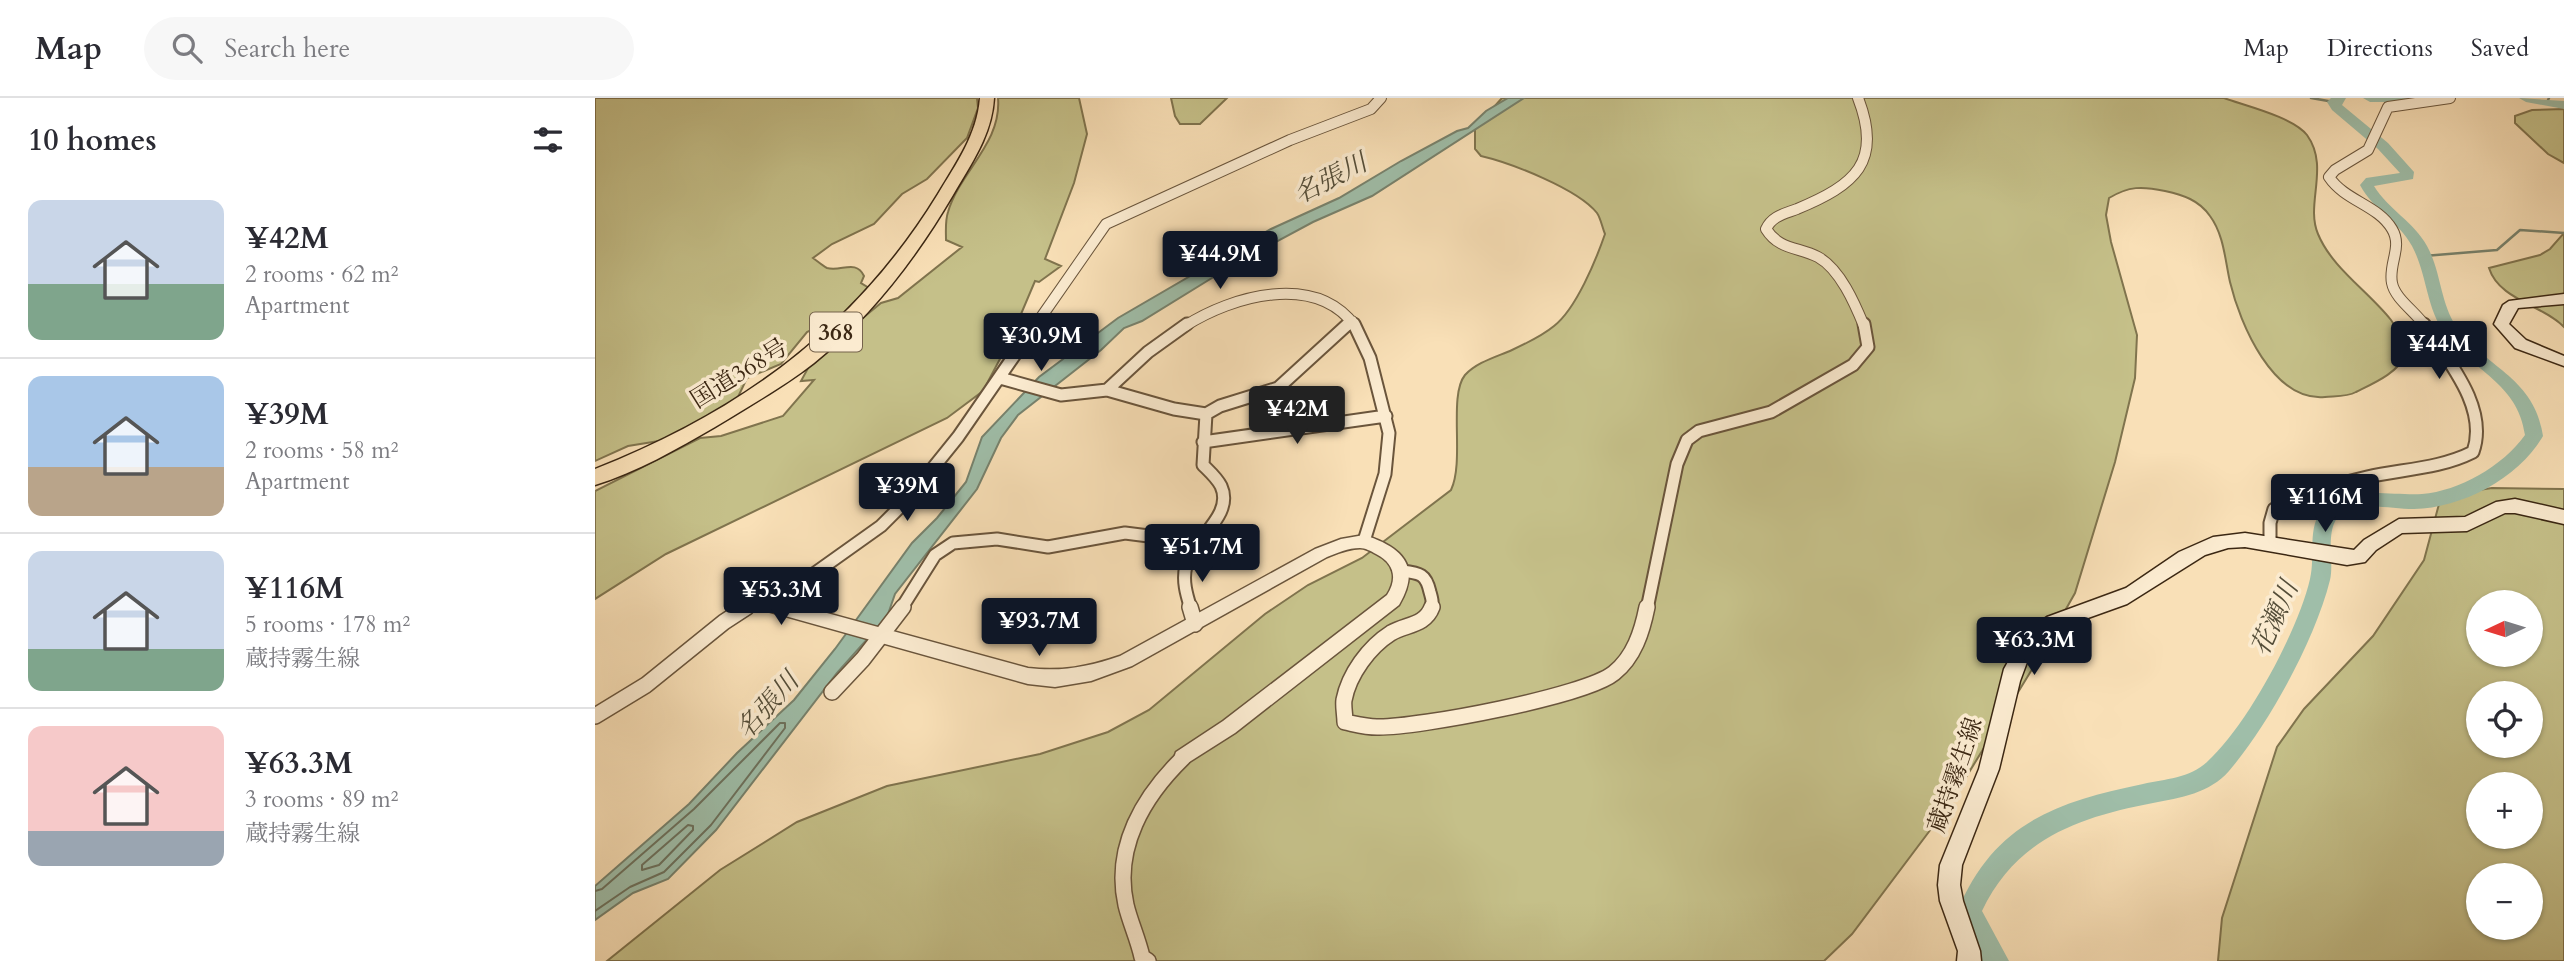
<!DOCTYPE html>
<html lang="en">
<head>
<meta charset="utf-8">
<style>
	body { margin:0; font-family:Cardo,"Noto Serif JP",serif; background:#f7f7f7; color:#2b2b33; height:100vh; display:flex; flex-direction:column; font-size:26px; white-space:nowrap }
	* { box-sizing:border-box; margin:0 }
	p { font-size:23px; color:#7c7c81 }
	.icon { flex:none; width:38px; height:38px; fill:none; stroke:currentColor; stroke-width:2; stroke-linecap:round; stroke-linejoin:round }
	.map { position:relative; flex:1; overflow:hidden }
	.side { display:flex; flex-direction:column; background:#fff; width:595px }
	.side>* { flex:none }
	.needle { width:46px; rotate:266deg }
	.buttons { position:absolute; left:1871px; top:492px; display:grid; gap:14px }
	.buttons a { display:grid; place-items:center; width:77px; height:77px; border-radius:50%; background:#fff; box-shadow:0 2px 5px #0004; font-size:35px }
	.price { position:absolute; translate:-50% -60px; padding:0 16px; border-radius:7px; background:#111827; color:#fff; font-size:23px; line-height:46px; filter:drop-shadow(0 2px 4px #0008) }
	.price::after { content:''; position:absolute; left:50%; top:42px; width:21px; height:16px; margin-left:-10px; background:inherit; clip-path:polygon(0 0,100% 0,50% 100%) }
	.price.selected { background:#222; color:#fff }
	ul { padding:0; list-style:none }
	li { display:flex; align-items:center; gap:21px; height:175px; padding:0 28px }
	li+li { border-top:2px solid #e1e1e2 }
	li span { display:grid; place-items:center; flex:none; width:196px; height:140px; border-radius:14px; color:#555 }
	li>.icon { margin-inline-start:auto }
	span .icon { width:84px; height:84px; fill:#fffc; stroke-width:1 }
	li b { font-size:30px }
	h2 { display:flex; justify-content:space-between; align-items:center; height:84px; padding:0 28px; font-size:30px }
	header { display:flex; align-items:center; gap:42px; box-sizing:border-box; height:98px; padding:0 35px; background:#fff; border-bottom:2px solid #e1e1e2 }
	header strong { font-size:33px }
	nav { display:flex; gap:38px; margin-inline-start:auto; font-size:24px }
	.search { width:490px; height:63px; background:#f7f7f7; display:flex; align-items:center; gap:18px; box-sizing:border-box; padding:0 24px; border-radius:38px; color:#7c7c81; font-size:26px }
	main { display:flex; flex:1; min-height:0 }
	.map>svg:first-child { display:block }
	.green { fill:#c5c089; stroke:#80744e; stroke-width:2; fill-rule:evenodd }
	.water { fill:#9fbea9; stroke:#77826d; stroke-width:2 }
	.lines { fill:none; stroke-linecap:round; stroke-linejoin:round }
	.shore { stroke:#6d725e; stroke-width:2 }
	.stream { stroke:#77826d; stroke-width:2.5 }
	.river { fill:#9fbea9; fill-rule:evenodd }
	.minor-far2-casing { stroke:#6a553c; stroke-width:12 }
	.minor-far1-casing { stroke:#6a553c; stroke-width:15 }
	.minor-casing { stroke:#6a553c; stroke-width:18 }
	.tertiary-casing { stroke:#6a553c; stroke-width:3 }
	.secondary-casing { stroke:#3b2713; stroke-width:3 }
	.trunk-casing { stroke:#3b2713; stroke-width:3 }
	.minor-far2 { stroke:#fbebd0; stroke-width:10 }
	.minor-far1 { stroke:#fbebd0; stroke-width:11 }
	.minor { stroke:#fbebd0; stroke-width:15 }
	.tertiary { fill:#fbebd0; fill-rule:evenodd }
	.secondary { fill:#fbebd0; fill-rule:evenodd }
	.trunk { fill:#f9e0b7; fill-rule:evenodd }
	.labels { text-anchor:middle; stroke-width:7; stroke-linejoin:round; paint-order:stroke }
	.shield { fill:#fbebd0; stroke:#75624c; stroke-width:2 }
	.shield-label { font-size:23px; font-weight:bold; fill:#3b2713 }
	.street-label { font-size:24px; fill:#3b2713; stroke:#fbebd0 }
	.water-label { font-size:26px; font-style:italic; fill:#544d38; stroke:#fbebd0 }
</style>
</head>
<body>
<header>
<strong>Map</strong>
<div class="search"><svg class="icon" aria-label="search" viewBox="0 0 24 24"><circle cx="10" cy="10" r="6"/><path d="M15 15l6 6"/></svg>Search here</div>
<nav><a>Map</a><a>Directions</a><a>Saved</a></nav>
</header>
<main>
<section class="side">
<h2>10 homes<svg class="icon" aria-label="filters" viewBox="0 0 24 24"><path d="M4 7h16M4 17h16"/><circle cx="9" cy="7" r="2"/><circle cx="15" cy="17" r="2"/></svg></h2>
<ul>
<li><span style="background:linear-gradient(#c9d6e8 60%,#7fa58c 0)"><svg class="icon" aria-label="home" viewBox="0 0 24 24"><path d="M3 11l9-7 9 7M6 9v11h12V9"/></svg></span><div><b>¥42M</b><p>2 rooms · 62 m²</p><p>Apartment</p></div></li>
<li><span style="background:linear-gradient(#a9c7e8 65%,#b9a48a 0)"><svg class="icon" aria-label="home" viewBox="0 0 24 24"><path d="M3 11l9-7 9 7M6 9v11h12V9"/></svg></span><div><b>¥39M</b><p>2 rooms · 58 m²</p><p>Apartment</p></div></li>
<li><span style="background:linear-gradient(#c9d6e8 70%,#7fa58c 0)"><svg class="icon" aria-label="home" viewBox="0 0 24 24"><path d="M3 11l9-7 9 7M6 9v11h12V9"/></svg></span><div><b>¥116M</b><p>5 rooms · 178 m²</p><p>蔵持霧生線</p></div></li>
<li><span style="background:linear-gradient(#f6c9c9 75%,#9aa5b1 0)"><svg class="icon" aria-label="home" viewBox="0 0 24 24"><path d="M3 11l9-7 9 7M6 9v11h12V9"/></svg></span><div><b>¥63.3M</b><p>3 rooms · 89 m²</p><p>蔵持霧生線</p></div></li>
</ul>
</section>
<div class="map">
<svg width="1969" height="863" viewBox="0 0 1969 863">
	<rect width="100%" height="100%" fill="#f9e0b7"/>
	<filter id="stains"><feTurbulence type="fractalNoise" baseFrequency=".00286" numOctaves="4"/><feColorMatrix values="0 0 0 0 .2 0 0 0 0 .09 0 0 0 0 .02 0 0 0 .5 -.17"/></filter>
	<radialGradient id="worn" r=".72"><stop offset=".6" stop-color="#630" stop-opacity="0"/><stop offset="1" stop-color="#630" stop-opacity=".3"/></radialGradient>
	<path class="green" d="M0,0h382l1,10 -11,30 -40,41 -25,15 -28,30 -42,20 -19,14c3,2 10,8 14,10 14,4 29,-9 37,8l-3,7 8,5 -21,24 -41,20 -26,32 -34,14 -9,19 -21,17 -52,26 -37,6 -33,15z
		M403,0h81l8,36 -13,49 -29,76 16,7 -22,16 -4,-1 -25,59 -27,51 -36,27 -281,136 -71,45v-108l105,-53 21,-2 62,-20 31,-36 -13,1 12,-22 68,-56 17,-5 64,-51 -16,-7c0,-9 -1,-19 2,-28 12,-41 54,-69 50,-114z
		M576,0h56l-27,26h-20l-5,-8z
		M907,0h722c22,8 69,19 83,37 23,32 -2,69 11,99 14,34 50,57 73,86 7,9 10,23 15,34 -8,19 -32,29 -50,38 -9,5 -21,4 -31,5 -52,5 -85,-73 -95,-115 -5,-22 -6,-47 -20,-66 -11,-16 -27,-21 -45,-25 -23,-5 -36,-5 -56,7l-3,17 5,27 26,93 -2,43 -20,84 -40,131 -44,78 -82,134 -97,129 -28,27h-1217l113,-91 77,-48 90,-36 153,-32 68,-22 41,-22 116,-96 43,-29 54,-27 89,-68c14,-29 -3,-94 14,-115 12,-13 31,-18 47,-25 13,-6 30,-14 42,-24 22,-17 42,-66 51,-92 -3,-7 -4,-15 -8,-21 -19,-24 -86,-50 -116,-57l-6,-7v-21z
		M1969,11v54l-16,-9 -33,-31v-7l17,-6z
		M1969,135v94c-21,-22 -65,-27 -75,-59l51,-13 10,-6z
		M1897,390l72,1v472h-346l4,-43 55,-171 27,-38 69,-73 51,-76 15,-56 13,-10zM1883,504h53v52h-53zM1883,595h53v53h-53zM1883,686h53v52h-53zM1883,777h53v53h-53z"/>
	<path class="water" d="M913,0h16l-152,98 -59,26 -80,43 -91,56 -18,7 -23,22 -83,65 -17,23 -24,51 -82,105 -8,23 -50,56 -121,157 -48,49 -35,14 -38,27v-34l94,-82 48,-51 57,-53 41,-51 77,-106 25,-25 29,-36 16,-45 57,-60 79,-59 153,-89 68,-31 62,-37 56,-30 11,-3 18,-17z"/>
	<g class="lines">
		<path class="shore" d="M93,727l5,1v4l-34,35 -17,5v-5z
			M0,793l7,-2 92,-80 86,-86h5v5l-74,97 -47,47 -34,15 -35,24"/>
		<path class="stream" d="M1716,0l23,4
			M1952,4l2,-4
			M1829,158l73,-6 23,-20 44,3"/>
		<path class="river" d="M1736,0h15l-4,7 46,38 26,29 -1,7 -39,7c14,23 40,36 53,60 14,25 13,56 29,80 30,43 78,50 87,110 -24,42 -81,72 -129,73 -21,0 -49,-7 -68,2 -24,11 -11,49 -16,69 -15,60 -61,144 -101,191 -19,22 -49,27 -76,32 -74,14 -137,36 -171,108l27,50h-27l-25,-49c36,-88 98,-110 186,-128 22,-5 47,-6 64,-22 40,-36 91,-131 103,-183 6,-24 -4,-52 14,-72 20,-22 71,-11 98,-13 37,-3 81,-28 103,-59 -7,-53 -54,-64 -81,-103 -18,-25 -17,-58 -32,-86 -13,-24 -39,-36 -52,-61l6,-7 34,-5 -22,-24 -46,-39 -5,-8z
			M1768,0h61l-7,4h-47z
			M1924,0l45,3v8l-38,-7z"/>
		<defs>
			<path id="minor-far2" d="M1263,0c25,64 -3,87 -61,111 -13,5 -25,7 -31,20 13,21 33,18 52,28 22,12 37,47 46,69
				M440,228l71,-102 184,-84 81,-31 10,-11
				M590,228c47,-30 130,-54 170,0
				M751,228l6,-5
				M1830,228c-9,-14 -30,-27 -33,-43 -4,-19 11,-36 0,-54 -14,-24 -47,-28 -63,-52l6,-7 33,-20 20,-43 62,-9"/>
			<path id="minor-far1" d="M759,226l16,34 19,75 -4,41 -21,67
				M405,280l61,17 46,-5 67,19 32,5 14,-8 58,-18 70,-64
				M512,292l41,-38 39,-28
				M608,344l183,-26
				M1675,445v-20l4,-14c30,-14 61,-25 93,-32 36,-8 72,-8 106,-25 16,-45 -26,-92 -49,-128
				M807,473c18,2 24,3 28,21 2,7 3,10 1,17
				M149,511l64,-31 73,-52 27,-27 50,-62 78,-113
				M306,511l34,-54 18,-12 44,-4 51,8 77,-14 71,9
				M596,511c-4,-13 -9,-28 -5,-43 5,-26 49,-50 35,-80 -4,-8 -12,-15 -18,-21l3,-51
				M1052,511l30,-145 10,-24 12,-9 72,-19 82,-47 15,-18 -4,-23"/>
			<path id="minor" d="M595,509l5,17
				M837,509c-7,19 -26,17 -41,26 -22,14 -42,41 -47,67 -1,6 1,15 1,22 10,2 21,5 32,5 40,1 209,-31 237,-54 20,-16 28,-41 33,-66
				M237,594l31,-33 40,-52
				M0,618l51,-31 78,-63 23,-15
				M553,863l-6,-4c-4,-18 -12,-35 -16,-52 -13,-58 18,-109 57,-147"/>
			<path id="tertiary" d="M769,437c38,12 58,31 35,70l-164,128 -52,33 -7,-2 -2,-6 2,-6 47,-31 164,-126c11,-17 7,-32 -11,-41 -5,-3 -11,-6 -16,-6 -12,0 -23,5 -33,9l-195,109 -41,15 -36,6 -27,-3 -271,-76 -6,-2 -2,-5 2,-5 6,-2 271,74c33,4 60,-1 92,-12l195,-107 26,-10z"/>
			<path id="secondary" d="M1969,196v10l-46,4 -9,16 17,16 38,16v10l-49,-18 -21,-24 9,-19 6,-4z
				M1920,401l49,11v14l-49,-11h-10l-38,18 -65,2 -26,17 -11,12 -18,3 -102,-18 -17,1 -23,7 -78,49 -67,24 -12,8 -18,18 -10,27 -21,88 -37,96 -2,20 3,16 17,50 1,10h-24l1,-10 -18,-50 -2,-16 2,-20 39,-96 25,-100 20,-36 23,-16 79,-29 53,-36 34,-15 32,-4 109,17 10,-10 35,-21 66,-2 31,-15z"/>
			<path id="trunk" d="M385,0h14c-2,37 -23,66 -41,97 -37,63 -82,122 -139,168 -31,24 -66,44 -99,64 -38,22 -78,45 -120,58v-16c145,-57 261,-141 343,-275 18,-30 39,-59 42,-96z"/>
		</defs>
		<use href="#minor-far2" class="minor-far2-casing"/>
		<use href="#minor-far1" class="minor-far1-casing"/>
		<use href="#minor" class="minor-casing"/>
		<use href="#tertiary" class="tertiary-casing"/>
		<use href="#secondary" class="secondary-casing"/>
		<use href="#trunk" class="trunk-casing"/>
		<use href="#minor-far2" class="minor-far2"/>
		<use href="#minor-far1" class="minor-far1"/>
		<use href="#minor" class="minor"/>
		<use href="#tertiary" class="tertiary"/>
		<use href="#secondary" class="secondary"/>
		<use href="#trunk" class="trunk"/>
	</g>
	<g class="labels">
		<rect class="shield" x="215" y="214.5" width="52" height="39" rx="5"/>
		<g class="shield-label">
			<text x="241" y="242">368</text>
		</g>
		<g class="street-label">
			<text transform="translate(144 275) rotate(-32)" y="8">国道368号</text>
			<text transform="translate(1360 677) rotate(-71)" y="8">蔵持霧生線</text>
		</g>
		<g class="water-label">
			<text transform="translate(735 80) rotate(-27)" y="9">名張川</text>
			<text transform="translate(1679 520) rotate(-66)" y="9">花瀬川</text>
			<text transform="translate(172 607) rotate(-48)" y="9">名張川</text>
		</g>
	</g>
	<rect width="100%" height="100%" filter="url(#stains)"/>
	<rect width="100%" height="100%" fill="url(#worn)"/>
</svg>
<div class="buttons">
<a><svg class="needle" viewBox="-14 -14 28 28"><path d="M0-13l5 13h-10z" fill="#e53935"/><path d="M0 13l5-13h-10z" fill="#7c7c81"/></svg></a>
<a><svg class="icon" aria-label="locate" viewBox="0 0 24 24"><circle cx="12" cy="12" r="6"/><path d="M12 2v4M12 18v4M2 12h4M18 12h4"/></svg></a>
<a>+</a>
<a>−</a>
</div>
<b class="price" style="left:625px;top:193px">¥44.9M</b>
<b class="price" style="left:446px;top:275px">¥30.9M</b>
<b class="price" style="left:1844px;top:283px">¥44M</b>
<b class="price selected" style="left:702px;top:348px">¥42M</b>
<b class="price" style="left:312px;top:425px">¥39M</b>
<b class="price" style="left:1730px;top:436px">¥116M</b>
<b class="price" style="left:607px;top:486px">¥51.7M</b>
<b class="price" style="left:186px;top:529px">¥53.3M</b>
<b class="price" style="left:444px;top:560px">¥93.7M</b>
<b class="price" style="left:1439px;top:579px">¥63.3M</b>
</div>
</main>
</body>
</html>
